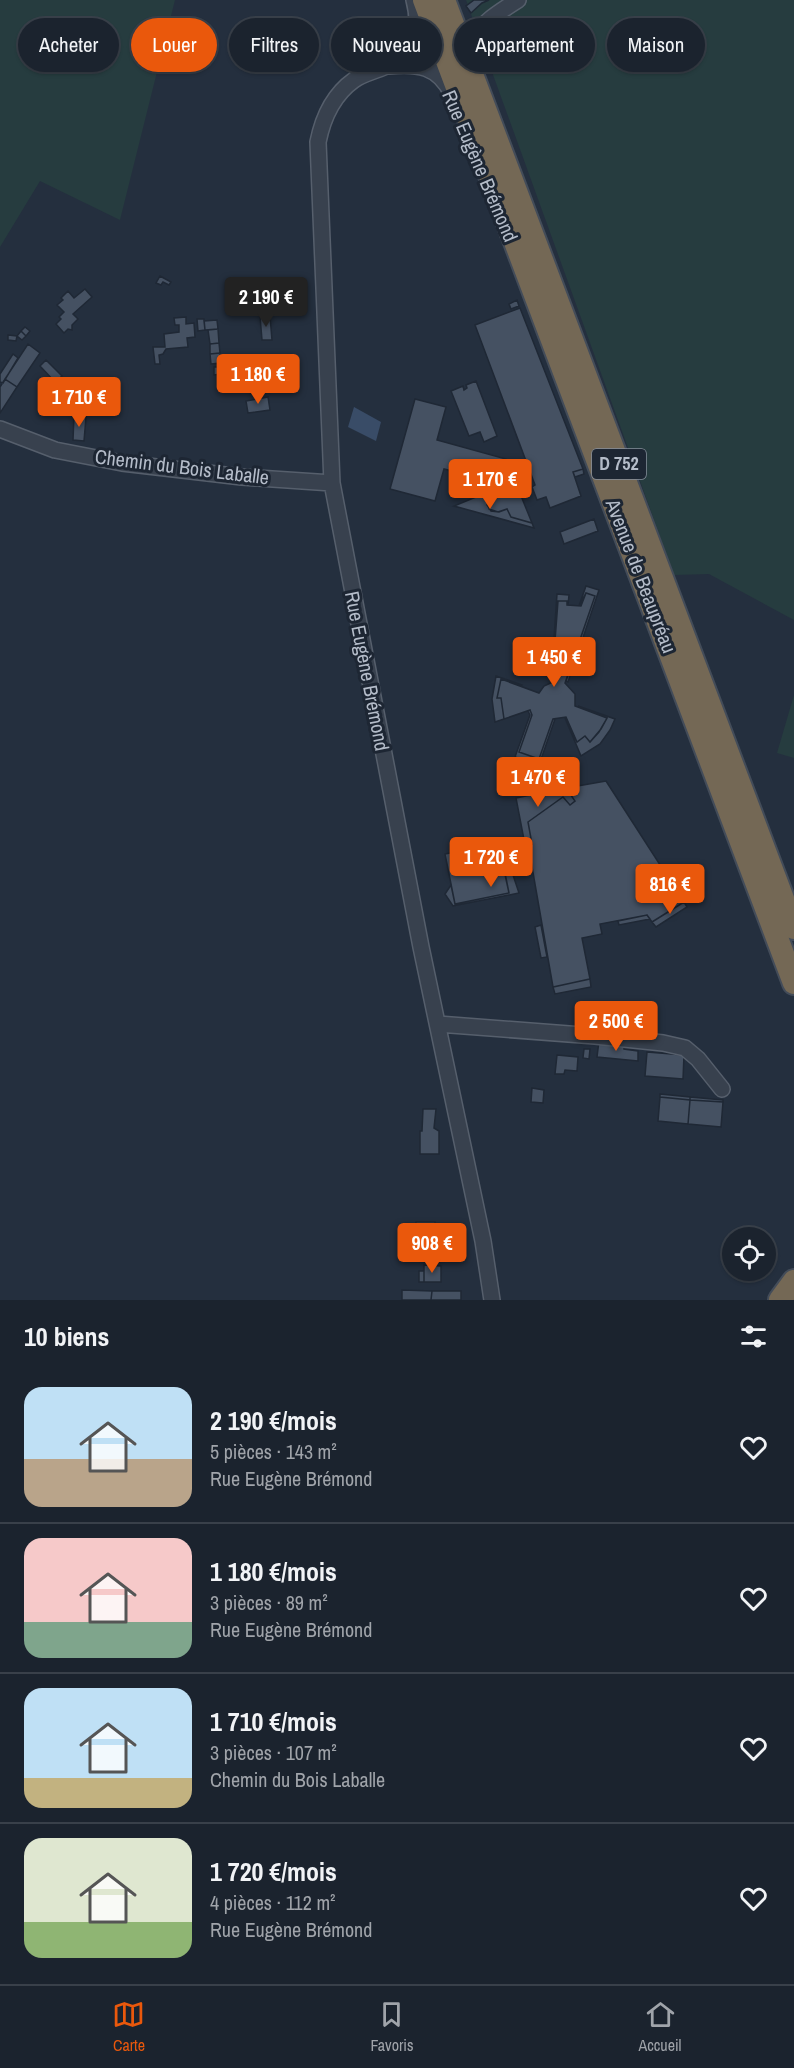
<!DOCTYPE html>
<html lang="fr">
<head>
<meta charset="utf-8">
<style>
	body { margin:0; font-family:"Archivo Narrow",sans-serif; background:#282f3a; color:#f1f3f6; height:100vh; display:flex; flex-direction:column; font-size:22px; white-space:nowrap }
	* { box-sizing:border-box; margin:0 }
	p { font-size:20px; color:#a0a4aa }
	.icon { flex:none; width:33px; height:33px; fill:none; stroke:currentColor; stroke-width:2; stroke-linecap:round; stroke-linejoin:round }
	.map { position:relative; height:1300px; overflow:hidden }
	.sheet { display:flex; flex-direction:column; background:#1b232e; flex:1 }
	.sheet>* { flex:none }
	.guide { position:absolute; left:18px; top:18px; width:759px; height:54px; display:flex; gap:12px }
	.controls { position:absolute; left:722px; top:1227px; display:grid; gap:12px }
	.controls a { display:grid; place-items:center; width:54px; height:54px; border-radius:50%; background:#1b232e; box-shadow:0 2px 4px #0004,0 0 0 2px #39404a; font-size:30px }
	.price { position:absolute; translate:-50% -51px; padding:0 14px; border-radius:6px; background:#ea580c; color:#fff; font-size:20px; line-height:39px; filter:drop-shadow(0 2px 3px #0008) }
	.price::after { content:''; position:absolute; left:50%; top:36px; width:18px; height:14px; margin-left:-9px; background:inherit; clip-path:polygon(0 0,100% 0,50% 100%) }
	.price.selected { background:#222; color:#fff }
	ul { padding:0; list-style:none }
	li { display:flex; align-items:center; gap:18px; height:150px; padding:0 24px }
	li+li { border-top:2px solid #39404a }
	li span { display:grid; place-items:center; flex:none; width:168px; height:120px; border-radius:18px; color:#555 }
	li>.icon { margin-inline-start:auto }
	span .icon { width:72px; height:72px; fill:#fffc; stroke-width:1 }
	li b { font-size:26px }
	h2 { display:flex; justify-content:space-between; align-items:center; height:72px; padding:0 24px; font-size:26px }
	.tag { padding:0 21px; border-radius:27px; background:#1b232e; box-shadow:0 2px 4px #0004,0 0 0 2px #39404a; font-size:21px; line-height:54px }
	.tag.selected { background:#ea580c; color:#fff }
	.menu { display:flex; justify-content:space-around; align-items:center; height:84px; border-top:2px solid #39404a; background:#1b232e; font-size:16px; color:#a0a4aa }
	.menu a { display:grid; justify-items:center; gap:3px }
	.menu .selected { color:#ea580c }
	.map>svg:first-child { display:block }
	.green { fill:#263c3f }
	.water { fill:#394c67 }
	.building { fill:#455162; stroke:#1f2835; stroke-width:1.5 }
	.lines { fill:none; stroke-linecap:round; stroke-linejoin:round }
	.minor-casing { stroke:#565f6c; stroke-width:18 }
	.highway-casing { stroke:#434c59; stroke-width:26 }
	.minor { stroke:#38414e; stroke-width:15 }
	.highway { stroke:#746855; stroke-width:22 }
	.labels { text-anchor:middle; stroke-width:6; stroke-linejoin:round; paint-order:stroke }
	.shield { fill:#1d2633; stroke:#878f9c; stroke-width:1.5 }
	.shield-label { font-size:18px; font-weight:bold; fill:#b4bcc9 }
	.street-label { font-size:20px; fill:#b4bcc9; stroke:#1d2633 }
</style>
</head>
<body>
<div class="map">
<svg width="794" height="1300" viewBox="0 0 794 1300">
	<rect width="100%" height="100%" fill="#242f3e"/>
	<path class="green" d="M0,0h175l-55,220 -80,-39 -40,66z
		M466,0h328v620l-85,-46 -35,1z
		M794,695v63l-17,-5z"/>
	<path class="water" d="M354,407l27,15 -5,19 -28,-14z"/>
	<path class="building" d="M474,0h15l-7,3 -11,10 -5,-7z
		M523,29l12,31 -16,6 -11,-31z
		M160,276l11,6 -2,3 -6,-3 -2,3 -5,-2z
		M85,289l7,8 -19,17 5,5 -6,6v5l-4,-1 -4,4 -8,-9 5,-5 -2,-2 5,-5 -7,-7 6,-5 -2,-2 7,-7 6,7z
		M517,300l2,6 -8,3 -2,-5z
		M520,308l63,161 -10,3 8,24 -31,12 -4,-11 -9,3 -5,-13 3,-2 -60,-160z
		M260,316h10l2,24h-10z
		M186,317v7l8,-1 1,14 -8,1 1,9 -22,2 -3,5 -4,1 1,9h-5l-2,-17h12l-1,-13 15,-2v-7h-4l-1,-7z
		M197,319h7l1,11 -7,1z
		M217,320l1,9 -13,1 -1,-9z
		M25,327l5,4 -4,5 -5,-5z
		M218,329l1,14 -9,1 -2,-14z
		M21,331l5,5 -4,4 -5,-4z
		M8,335l9,1 -1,5 -8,-1z
		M219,343l1,10 -10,1v-10z
		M28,344l12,9 -23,34 -12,-8z
		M220,353l1,10 -10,1 -1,-10z
		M13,354l5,4 -15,25 -3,-1v-8z
		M46,360l16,16 -7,6 -15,-16z
		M214,367h7v7l-7,1z
		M5,379l12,8 -17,26v-26z
		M476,381l21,55 -13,6 -4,-10 -11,4 -18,-45 12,-5 1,4 3,-2 -1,-3z
		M66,393l16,2 -2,14 -15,-3z
		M268,397l2,13 -22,3 -2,-12z
		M415,399l31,8 -9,33 69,19 8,23 1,-1 17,42 -21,-6 -4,-8 -9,3 -9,-3 -1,-9 10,-7 -5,-11 -49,-13 -9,32 -45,-12z
		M74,416l12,1 -2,24 -11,-1z
		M583,469l1,5 -9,3 -2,-5z
		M515,473l3,7 -4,2 -3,-8z
		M488,492l2,4 -3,9 4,6 8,1 8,-3 4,8 21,6 2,5 -80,-22z
		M594,519l4,12 -34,13 -4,-12z
		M586,586l13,4 -31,92 -2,-1 29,-85 -9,-3 -7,13z
		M586,593l9,3 -30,87 10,11v12l32,12 -1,2 -7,12 -9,10 -5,-6 -8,6 -11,-25 -13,2 -14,40 -20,-7 13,-37 -2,-5 -26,9 -3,-21h-4l4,-19 38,14 5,-7 9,-4 9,-27 -8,-1 4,-53h9v4l14,1z
		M557,594l12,1 -1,10 -1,-4h-9l-4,53h-1z
		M496,676l26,9 -1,1 -20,-7 -4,19h4l3,21 -9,3 -3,-23z
		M578,706l37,13 -5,11 -10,14 -19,12 -16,-38 12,24 8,-6 5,6 11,-13 6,-11z
		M530,710l2,5 -13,37 20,7 14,-40h2l-16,46 -24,-8 15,-42 -2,-4z
		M606,781l78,121 -32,20 -5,-7 -47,9 2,10 -20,4 8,41 -37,8 -25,-143h4l-4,-22 35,-25 7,8 5,-4 -9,-13z
		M566,788l9,13 -5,4 -7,-8 -35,25 4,22 -7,1 -9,-47z
		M483,838l9,6 -16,4z
		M499,843l10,50 -54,11 -10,-50z
		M501,856l12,19 6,18 -66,13 -8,-12 6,-9 4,19 54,-11z
		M684,902l3,5 -31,20 -4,-5z
		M647,915l3,4 -31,6 -1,-4z
		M541,925l6,32 -6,1 -6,-31z
		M590,979l1,8 -36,7 -2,-7z
		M599,1041l25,2v6l14,2v10l-41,-4z
		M584,1049h6l-1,10 -6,-1z
		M647,1052l37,3 -1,24 -38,-3z
		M557,1055l21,2 -1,14 -12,-1 -1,4h-9z
		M532,1088l12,2 -1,13 -12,-1z
		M660,1094l30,3v3l-30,-3z
		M660,1097l30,3 -2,24 -30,-3z
		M690,1097l33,3v2l-33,-2z
		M690,1100l33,2 -2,25 -33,-3z
		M423,1109h13l-2,19 5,3v23h-19v-23h2z
		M416,1222h19v20h-20z
		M424,1265l17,1v16h-17z
		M419,1271h5v11h-5z
		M402,1290l30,1 -1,9h-29z
		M432,1291h29v9h-30z"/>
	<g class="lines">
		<defs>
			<path id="minor" d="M414,0c8,31 1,54 -30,67 -9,4 -22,7 -30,13 -21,15 -31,37 -36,62l14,341 89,464 62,294 9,59
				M476,61l-4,-21c10,-18 29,-29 46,-40
				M389,66c28,-3 50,0 63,28
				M0,429l55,21 67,13 120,14 90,6
				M438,1024l157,12 68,7 22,5 13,11 24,30"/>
			<path id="highway" d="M424,0l370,983
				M444,0l350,928
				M780,1300l14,-19"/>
		</defs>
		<use href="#minor" class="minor-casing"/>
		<use href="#highway" class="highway-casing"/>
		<use href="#minor" class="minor"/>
		<use href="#highway" class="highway"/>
	</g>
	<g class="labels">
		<rect class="shield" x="592" y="449" width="54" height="30" rx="4.5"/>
		<g class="shield-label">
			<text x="619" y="470">D 752</text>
		</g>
		<g class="street-label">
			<text transform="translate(480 166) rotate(67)" y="7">Rue Eugène Brémond</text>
			<text transform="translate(182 467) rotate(7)" y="7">Chemin du Bois Laballe</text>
			<text transform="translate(641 576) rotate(69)" y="7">Avenue de Beaupréau</text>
			<text transform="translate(367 671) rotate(79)" y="7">Rue Eugène Brémond</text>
		</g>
	</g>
</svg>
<div class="controls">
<a><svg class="icon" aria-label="locate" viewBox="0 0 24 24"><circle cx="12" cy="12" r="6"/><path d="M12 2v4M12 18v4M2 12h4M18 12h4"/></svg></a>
</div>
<b class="price selected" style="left:266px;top:328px">2 190 €</b>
<b class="price" style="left:258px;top:405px">1 180 €</b>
<b class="price" style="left:79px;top:428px">1 710 €</b>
<b class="price" style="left:490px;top:510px">1 170 €</b>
<b class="price" style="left:554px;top:688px">1 450 €</b>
<b class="price" style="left:538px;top:808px">1 470 €</b>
<b class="price" style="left:491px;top:888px">1 720 €</b>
<b class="price" style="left:670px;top:915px">816 €</b>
<b class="price" style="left:616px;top:1052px">2 500 €</b>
<b class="price" style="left:432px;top:1274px">908 €</b>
<div class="guide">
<a class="tag">Acheter</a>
<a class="tag selected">Louer</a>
<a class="tag">Filtres</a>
<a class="tag">Nouveau</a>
<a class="tag">Appartement</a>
<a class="tag">Maison</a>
</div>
</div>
<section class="sheet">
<h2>10 biens<svg class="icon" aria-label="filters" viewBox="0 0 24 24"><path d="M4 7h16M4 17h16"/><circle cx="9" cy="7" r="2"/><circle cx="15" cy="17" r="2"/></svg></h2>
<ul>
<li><span style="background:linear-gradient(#bfe0f5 60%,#b9a48a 0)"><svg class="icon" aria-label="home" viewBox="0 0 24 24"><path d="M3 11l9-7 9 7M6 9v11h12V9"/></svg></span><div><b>2 190 €/mois</b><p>5 pièces · 143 m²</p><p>Rue Eugène Brémond</p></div><svg class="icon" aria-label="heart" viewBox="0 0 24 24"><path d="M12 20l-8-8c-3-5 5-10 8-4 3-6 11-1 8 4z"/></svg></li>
<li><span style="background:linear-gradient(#f6c9c9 70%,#7fa58c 0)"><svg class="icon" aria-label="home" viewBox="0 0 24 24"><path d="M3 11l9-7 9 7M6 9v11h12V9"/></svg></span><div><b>1 180 €/mois</b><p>3 pièces · 89 m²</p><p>Rue Eugène Brémond</p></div><svg class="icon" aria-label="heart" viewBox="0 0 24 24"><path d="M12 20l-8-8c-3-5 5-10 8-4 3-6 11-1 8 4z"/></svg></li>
<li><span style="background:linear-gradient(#bfe0f5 75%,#c2b280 0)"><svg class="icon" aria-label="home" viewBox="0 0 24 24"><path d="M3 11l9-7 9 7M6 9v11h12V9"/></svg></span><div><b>1 710 €/mois</b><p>3 pièces · 107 m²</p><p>Chemin du Bois Laballe</p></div><svg class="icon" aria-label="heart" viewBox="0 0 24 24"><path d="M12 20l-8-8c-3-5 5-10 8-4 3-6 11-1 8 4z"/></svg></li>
<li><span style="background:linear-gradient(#dfe7d0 70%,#8fb573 0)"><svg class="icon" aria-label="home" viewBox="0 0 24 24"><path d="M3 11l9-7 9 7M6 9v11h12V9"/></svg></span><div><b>1 720 €/mois</b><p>4 pièces · 112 m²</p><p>Rue Eugène Brémond</p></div><svg class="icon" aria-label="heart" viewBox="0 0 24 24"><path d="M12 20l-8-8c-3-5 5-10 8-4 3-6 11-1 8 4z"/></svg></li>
</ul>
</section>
<nav class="menu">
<a class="selected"><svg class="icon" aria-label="map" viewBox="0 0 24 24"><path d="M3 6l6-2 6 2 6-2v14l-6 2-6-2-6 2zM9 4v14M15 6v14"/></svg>Carte</a>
<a><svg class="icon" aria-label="saved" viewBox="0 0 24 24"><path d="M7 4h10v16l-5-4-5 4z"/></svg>Favoris</a>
<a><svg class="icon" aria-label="home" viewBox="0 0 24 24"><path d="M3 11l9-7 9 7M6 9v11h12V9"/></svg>Accueil</a>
</nav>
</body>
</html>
